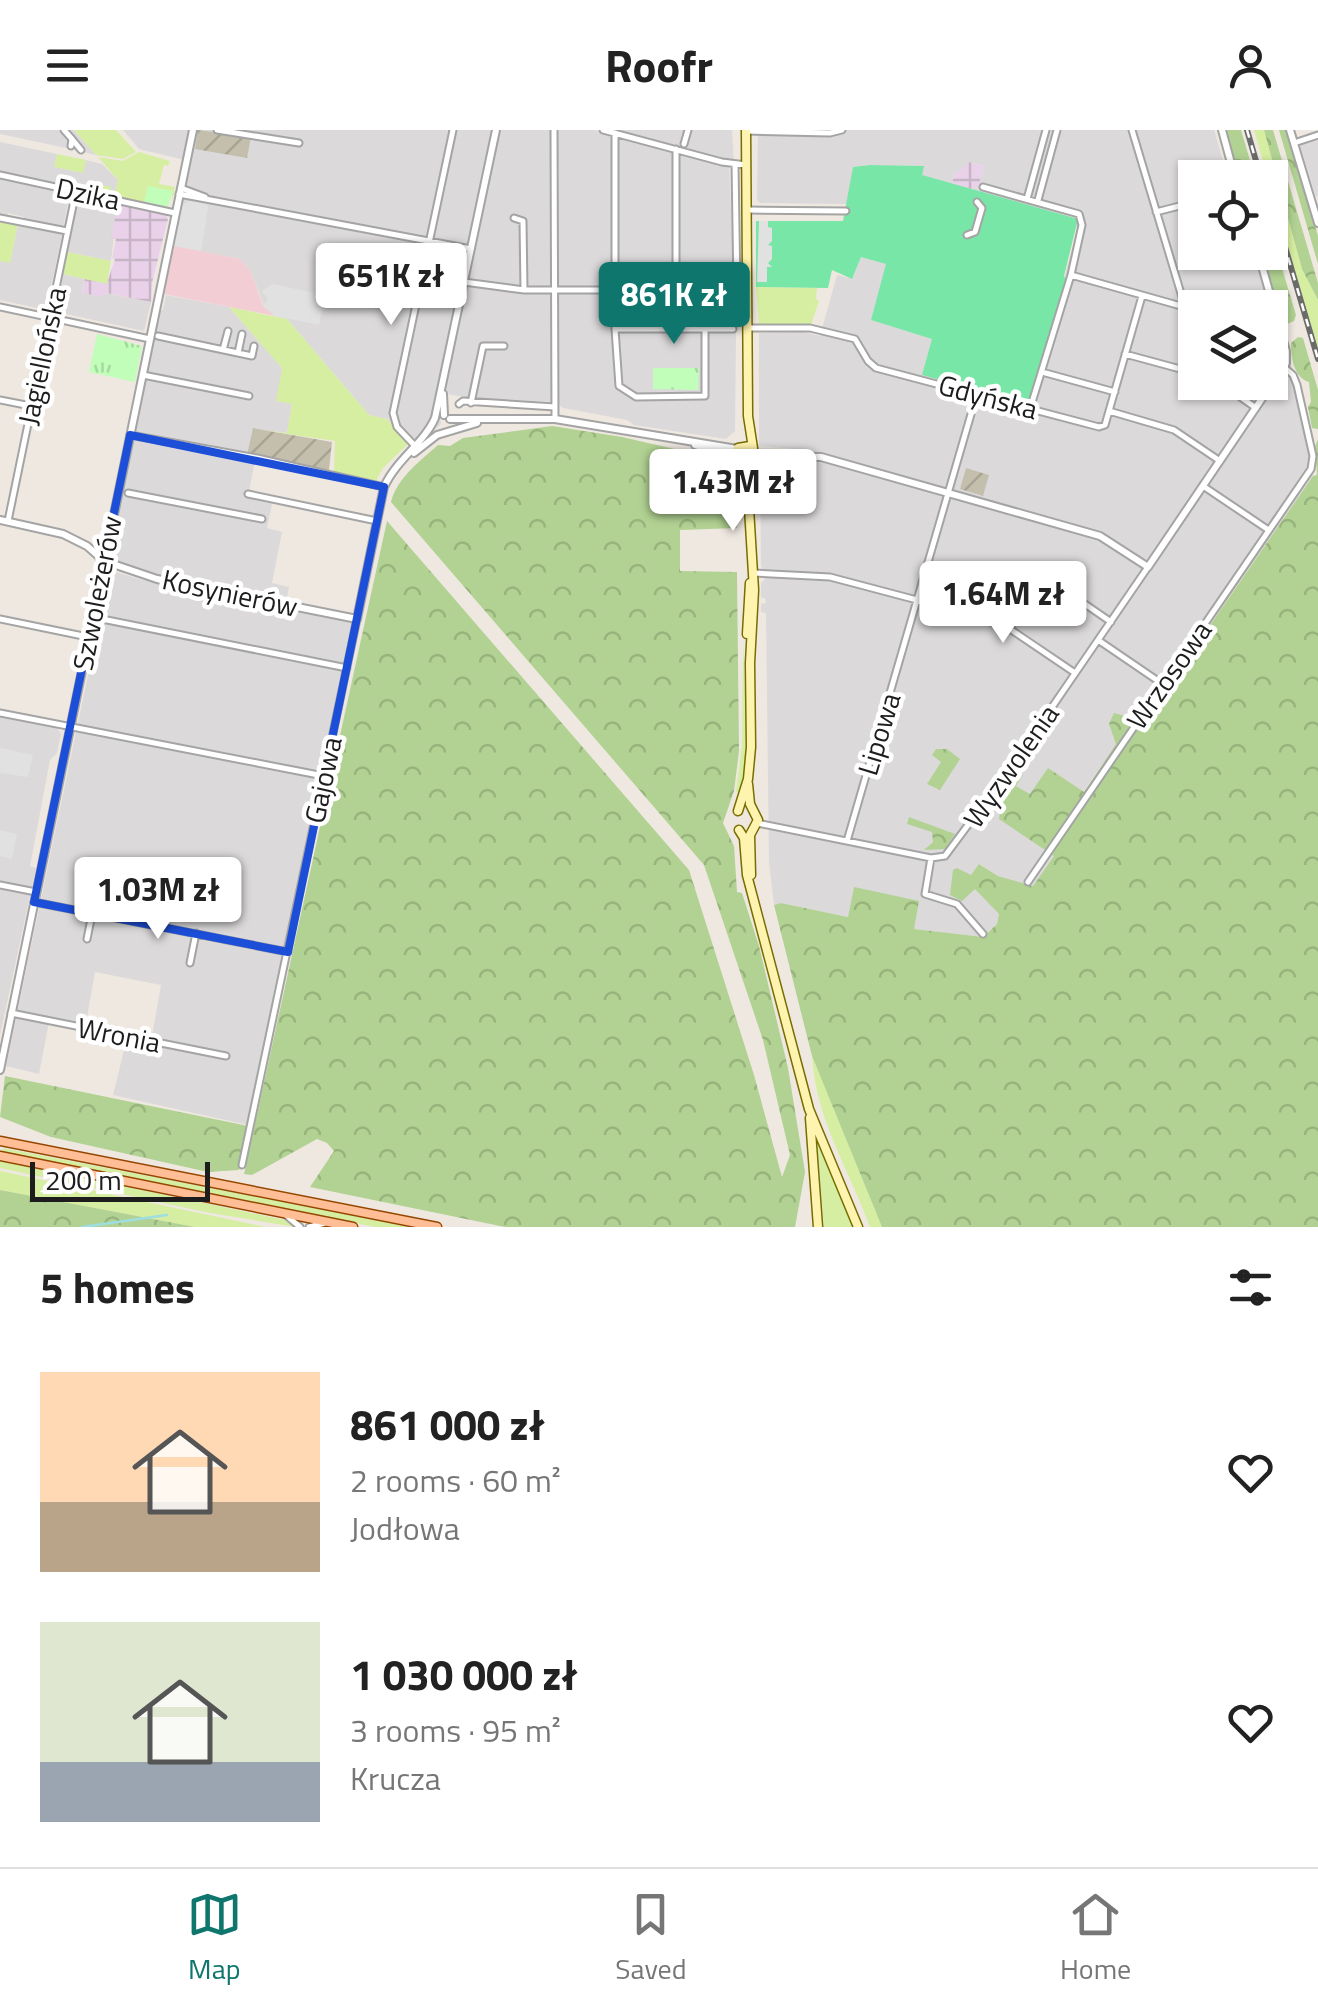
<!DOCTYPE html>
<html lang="en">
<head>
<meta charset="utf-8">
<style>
	body { margin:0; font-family:"Titillium Web",sans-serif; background:#f2f2f2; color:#222; height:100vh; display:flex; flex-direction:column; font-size:38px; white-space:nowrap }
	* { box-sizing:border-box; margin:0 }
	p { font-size:32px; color:#767676 }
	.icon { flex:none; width:55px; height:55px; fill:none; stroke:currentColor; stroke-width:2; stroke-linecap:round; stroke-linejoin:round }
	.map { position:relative; height:1097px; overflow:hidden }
	.side { display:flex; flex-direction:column; background:#fff; flex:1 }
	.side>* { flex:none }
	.tools { position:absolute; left:1178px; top:30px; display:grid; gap:20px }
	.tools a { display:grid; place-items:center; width:110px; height:110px; border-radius:0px; background:#fff; box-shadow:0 2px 8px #0004; font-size:50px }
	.scale { position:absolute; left:30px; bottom:25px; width:180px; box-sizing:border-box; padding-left:10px; border:5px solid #1d1d1d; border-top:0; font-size:28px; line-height:35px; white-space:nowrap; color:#1d1d1d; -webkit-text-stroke:8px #fff; paint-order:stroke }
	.price { position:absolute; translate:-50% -85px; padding:0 22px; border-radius:10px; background:#fff; color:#222; font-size:32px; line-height:65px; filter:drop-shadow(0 2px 5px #0008) }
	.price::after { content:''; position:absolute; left:50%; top:60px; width:30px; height:22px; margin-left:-15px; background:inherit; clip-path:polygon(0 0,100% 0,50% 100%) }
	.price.selected { background:#0f766e; color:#fff }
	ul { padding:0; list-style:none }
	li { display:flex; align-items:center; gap:30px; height:250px; padding:0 40px }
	li span { display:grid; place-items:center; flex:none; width:280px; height:200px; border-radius:0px; color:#555 }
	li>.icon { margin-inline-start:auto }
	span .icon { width:120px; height:120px; fill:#fffc; stroke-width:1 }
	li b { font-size:42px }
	h2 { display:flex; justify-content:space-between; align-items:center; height:120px; padding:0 40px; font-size:42px }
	header { display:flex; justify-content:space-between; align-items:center; height:130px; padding:0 40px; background:#fff; font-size:45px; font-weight:700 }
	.tab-bar { display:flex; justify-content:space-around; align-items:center; height:140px; border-top:2px solid #e0e0e0; background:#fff; font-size:28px; color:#767676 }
	.tab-bar a { display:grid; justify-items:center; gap:5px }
	.tab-bar .selected { color:#0f766e }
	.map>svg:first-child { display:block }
	.residential { fill:#dbd9da; fill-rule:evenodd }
	.commercial { fill:#f2ced4 }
	.industrial { fill:url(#industrial-grid) }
	.construction { fill:url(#construction-furrows) }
	.grass { fill:#d6eea2 }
	.forest { fill:url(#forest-crowns) }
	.park { fill:url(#park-tufts) }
	.pitch { fill:#77e6a6 }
	.parking { fill:#e1e1e1 }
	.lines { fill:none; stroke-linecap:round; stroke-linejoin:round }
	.stream { stroke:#9ddee1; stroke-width:2.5 }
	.minor-casing { stroke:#a4a4a4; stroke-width:9 }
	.tertiary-casing { stroke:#a4a4a4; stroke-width:10 }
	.secondary-casing { stroke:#776d00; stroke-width:11 }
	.primary-casing { stroke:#954700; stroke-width:11 }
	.minor { stroke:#fff; stroke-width:5 }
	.tertiary { stroke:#fff; stroke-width:6 }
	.secondary { stroke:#fff4af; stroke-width:8 }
	.primary { stroke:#ffbe96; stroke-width:8 }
	.rail-casing { stroke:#6b6b6b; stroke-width:6 }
	.rail { stroke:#fff; stroke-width:2.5; stroke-dasharray:8; stroke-linecap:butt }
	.marked { fill:none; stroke:#1d4ed8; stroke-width:8; stroke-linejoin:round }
	.labels { text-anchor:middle; stroke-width:9; stroke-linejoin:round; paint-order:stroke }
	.street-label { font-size:28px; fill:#1d1d1d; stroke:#fff }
</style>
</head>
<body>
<header><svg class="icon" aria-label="menu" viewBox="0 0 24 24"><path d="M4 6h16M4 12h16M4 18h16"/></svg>Roofr<svg class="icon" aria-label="person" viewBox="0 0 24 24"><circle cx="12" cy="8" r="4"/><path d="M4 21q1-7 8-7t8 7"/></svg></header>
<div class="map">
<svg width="1318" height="1097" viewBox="0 0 1318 1097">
	<defs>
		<pattern id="industrial-grid" width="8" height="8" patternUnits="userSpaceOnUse" patternTransform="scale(2.5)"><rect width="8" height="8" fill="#e9d2e9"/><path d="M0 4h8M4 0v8" fill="none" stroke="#c7b4c7"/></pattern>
		<pattern id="construction-furrows" width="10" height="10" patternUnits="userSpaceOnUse" patternTransform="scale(2.5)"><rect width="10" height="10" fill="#c4bfac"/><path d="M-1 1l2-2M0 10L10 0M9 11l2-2" fill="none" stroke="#a8a494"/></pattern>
		<pattern id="forest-crowns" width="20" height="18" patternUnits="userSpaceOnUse" patternTransform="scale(2.5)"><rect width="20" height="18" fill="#b1d292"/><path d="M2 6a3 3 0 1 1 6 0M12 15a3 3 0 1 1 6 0" fill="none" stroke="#98b47d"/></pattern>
		<pattern id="park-tufts" width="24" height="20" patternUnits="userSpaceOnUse" patternTransform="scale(2.5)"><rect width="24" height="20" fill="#c1feb9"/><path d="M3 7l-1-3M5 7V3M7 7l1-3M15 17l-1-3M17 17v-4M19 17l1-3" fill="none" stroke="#a5d99f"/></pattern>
	</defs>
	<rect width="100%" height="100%" fill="#efe8e1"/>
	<path class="residential" d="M0,0h74l22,25 -22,-5 -3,-4 -5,2 -66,-14z
		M123,0h69l-7,30 -46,-11z
		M195,0h399l132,35 -124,-35h130l2,35h-5l7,169 -1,97 -9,8 -92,-14 -7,-5 -64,-12 -7,-6 -85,-4 -30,-5 -3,11 3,20 -26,25 -28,-30 -18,-4 -82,-96 -12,-3 -10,-7 -14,-37 -11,-13 -66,-13z
		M758,0h456l14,47 -33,1v74l57,1 40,117 20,87 1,19 -170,246 -26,21 -34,49 -53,2 -14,-8 -14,13 52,57 -21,31 -35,-11 -18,-12 -9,12 -14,-8 42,46 -2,10 -15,13 -69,-8 -59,-41 -6,29 -66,-14 -8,2 -5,-43 -3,-249 -5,-1v-8l5,-1 -1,-5h-4v-15l5,-5 -5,-13 -1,-100 4,-4h42l1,-11 -48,-4v-113l45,-1 16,4 17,-61 15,4 9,-22 26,7 -16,56 62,19 -11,36 107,29 49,-176 -103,-35 -2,-5 5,-1 6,-21 -14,-4 -11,11 -4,-1 -3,12 -31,-9 2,-9 -54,-1 -16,2 -6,37 -87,-1 -3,-3zM1195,178h75v74h-75z
		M1318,10v56l-2,1 -16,-52z
		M0,12l57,12 -2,13 19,4 3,-13 25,6 16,16 7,19 -125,-27z
		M0,47l70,15 -7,36 -39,-8v-3l-16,-4 -1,4 -7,-1z
		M79,64l39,9 -7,58 -44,-9z
		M18,93l42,8 2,4 -16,75 -46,-10v-39l10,1z
		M63,144l22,5 -3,13 22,5 1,-4 46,9 -7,29 -87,-19z
		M166,165l63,12 53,61 10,36 -5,29 -26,-3 -12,61 24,8 -6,29 15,4 -10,51 17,4 -3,17 -150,-33 -22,-12 -3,-6 45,-243h7z
		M110,440l32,10 215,39 -109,506 -135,-30 14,-57 24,4 10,-57 -66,-13 -10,56 -36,-6 -10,52 -33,-8z
		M0,587l57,11 4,6 -4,19 -7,7 -20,106 6,2 -36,167z"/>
	<path class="commercial" d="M174,116l66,13 11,13 12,34 12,10 -111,-22z"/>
	<path class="industrial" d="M969,32l15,4 -6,21 -7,2 -19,-5 3,-13 4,1z
		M118,73l47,10 3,6 -16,64 -1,19 -45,-9 -2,4 -22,-4 3,-14 22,4 8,-24 -3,-1 4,-19 -5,-1z"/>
	<path class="construction" d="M198,0l53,7 -4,21 -52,-9z
		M253,298l79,14 -3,28 -82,-15z
		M966,338l23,7 -6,21 -23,-7z"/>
	<path class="grass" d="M74,0h42l20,22 -13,7 -27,-4z
		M1254,0h10l38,139 16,31v51z
		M139,22l31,9 -2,5 -4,-1 -5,19 16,3 -3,15v-11l-23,-4 -5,16 -47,-10 1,-9 13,3 -2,8 5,1 4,-16 -20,-23 25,4z
		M57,24l29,6 -3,13 -29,-6z
		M0,90l18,3 -8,40 -10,-2z
		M67,122l44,9 -4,23 -44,-10z
		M756,157l61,1 -1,11 3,2 -8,24h-52z
		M229,177l58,12 82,96 18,4 21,25 -25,24 -8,15 -41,-11 1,-31 -74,-11 26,3 5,-29 -16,-3 6,-33z
		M743,510l4,106 -5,48 -6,-2 6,-47z
		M812,926l70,171h-12c-22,-60 -54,-107 -58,-171z
		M817,1010l37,87h-30z
		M3,1018l410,79h-38l-373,-74z
		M0,1030l285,60 10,7 -90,-15 -205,-44z
		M0,1041l266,56h-71l-195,-37z"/>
	<path class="forest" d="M1225,0h16l14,47h-16z
		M1264,0h9l45,153v17l-16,-31z
		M1279,0h7l32,106v28z
		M1270,98l26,87 -2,6 -9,4 -24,-72 9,-1z
		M1298,207l5,1 15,52v39l-6,-1 -4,-21 3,-5 -2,-20c-15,-4 -18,-25 -18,-39z
		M552,296l70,11 96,22 14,22 5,47 -57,2v41l57,1 2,179 -5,40 -11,32 11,23 3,46 5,1 17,53 29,122 17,104 -10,55h-290l-195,-40 24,-36 -7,-8 -10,-4 -65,36 -8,-1 143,-653 302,349 65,205 28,102 8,-22 -27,-115 -59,-175 -313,-363c6,-24 29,-41 47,-57l12,1 13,-8z
		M1318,309v788h-436l-70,-171 -38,-151 7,-2 67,14 6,-30 65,14 -5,28 69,8 14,-13 2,-10 -24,-25 -13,12 -12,-6 3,-25 4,-2 14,7 8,-11 19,12 35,10 21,-30 -55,-37 3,-20 17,-26 4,2 -7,11 14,8 18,-26 36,24 32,-48 -7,-20 5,-11 30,8 169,-245 4,-1 -2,-28z
		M936,619h11l13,10 -20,31 -13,-6 14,-22 -9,-7z
		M909,687l46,17 -10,15 -21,1 9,-8 -1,-10 -25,-8z
		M5,946l243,50 -9,44 -31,2 -157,-35 -51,-20z
		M0,1060l195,37h-195z"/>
	<path class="park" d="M148,56l25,5 -6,18 -23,-6z
		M97,204l45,12 -7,36 -46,-10z
		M653,238h46l-1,22 -45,-1z"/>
	<path class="pitch" d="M870,35l54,1 -2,9 156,44 -14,57 3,6 -33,116 -5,6 -107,-29 10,-36 -61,-19 15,-56 -25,-7 -9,22 -20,-9 -4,18 -72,-1v-66h87l10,-54z"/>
	<path class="parking" d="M190,71l17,3 1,4 -7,43 -27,-5 8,-41z
		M759,91h9v6l4,1v13l-4,4 4,1v13l-4,4 4,4h-5v15h-10z
		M272,154l53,11 -6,30 -44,-9 -12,-10 5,-7 -6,-8z
		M0,618l33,7 -5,22 -28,-4z
		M0,700l17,4 -5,25 -12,-3z"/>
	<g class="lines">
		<path class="stream" d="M82,1097l85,-12"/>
		<defs>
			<path id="minor" d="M64,0l8,9
				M217,0l82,13
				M554,0l1,289
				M603,0l119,32 24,3
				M1132,0l53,177
				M746,1l84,2 12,-3
				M615,3v196l4,57 17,11 69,-1v-67
				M1294,13l24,-8
				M684,14l4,-14
				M71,16l1,-7 9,11
				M676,19v142
				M735,34l2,126
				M0,45l175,38
				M983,57l96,27 3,11 -11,50 124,35
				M181,58l24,9
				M179,64l292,55
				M1027,69l19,-69
				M1038,70l19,-70
				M748,80l98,1
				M1156,82l39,-10
				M0,88l67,13
				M514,88l9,3 1,69
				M967,105l8,-3 7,-24 -5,-6
				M464,152l60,8h222
				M334,156l81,13
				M0,177l150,32
				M749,198h61l45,11 13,22 8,7 223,59 6,-2 4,-14 65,19 46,31
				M615,199h118
				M1270,201l12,3
				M158,206l94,20 2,-10
				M223,220l5,-19
				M238,223l4,-19
				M1125,224l70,19
				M1042,242l73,20
				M143,245l106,21
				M1219,252l37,26
				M0,270l31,6
				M471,273l12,-57h21
				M459,274l4,-3 92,6
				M1030,279l41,-134
				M1109,281l33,-115
				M130,305l127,23 127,29
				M416,317l-19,-20 -4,-14 60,-283
				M1203,356l64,43
				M128,363l134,26
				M248,364l129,27
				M8,391l68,-330
				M754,443l76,4 136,36 44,16 65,44
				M92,487l255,51
				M0,489l88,18
				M1010,499l19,-54 40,18 42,29
				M1098,510l66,45
				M0,583l324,63
				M757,693l174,35 14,-2 64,-86 139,-203
				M847,711l129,-444
				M931,728l-6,36 32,10 26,30
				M1028,752l283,-413 2,-13 -16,-71 -4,-10 -9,-8
				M0,755l36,7
				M34,772l254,50
				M87,809l5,-25
				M190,833l6,-30
				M11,883l215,43
				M242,1035l115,-546
				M286,1085l14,12
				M309,1097l16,-4"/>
			<path id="tertiary" d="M1222,0l13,48
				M1290,0l28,93
				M443,264l1,21
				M450,289h105l182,30
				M695,315l39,11
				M414,323l23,-18 40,-12
				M757,326l64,1 279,79 48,31 138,-204v-12l-28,-99
				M0,390l63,14 24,12 17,15 53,18 200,40 27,-132c12,-27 40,-44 51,-69l61,-288
				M0,940l193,-940"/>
			<path id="secondary" d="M746,0l2,286 5,32
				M747,504l3,-51
				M748,654l2,20 8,16 -8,15 1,40
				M738,681l10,-32 3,-32 -1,-84 4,-73 -6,-98 1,-21 8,-15 -7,-10 -12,2 -3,6 1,8 7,5 8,-1
				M739,700l5,8 3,37 62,234 49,118
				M810,988l8,109"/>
			<path id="primary" d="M0,1011l437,86
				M0,1026l353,71"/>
		</defs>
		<use href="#minor" class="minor-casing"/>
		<use href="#tertiary" class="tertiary-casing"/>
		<use href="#secondary" class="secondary-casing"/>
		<use href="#primary" class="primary-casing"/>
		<use href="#minor" class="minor"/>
		<use href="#tertiary" class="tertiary"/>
		<use href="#secondary" class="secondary"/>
		<use href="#primary" class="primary"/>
		<defs>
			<path id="rail" d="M1247,0l14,48
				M1270,66l48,163"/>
		</defs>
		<use href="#rail" class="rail-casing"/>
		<use href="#rail" class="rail"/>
	</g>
	<path class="marked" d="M130,305l254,52 -96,465 -254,-50z"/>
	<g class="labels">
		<g class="street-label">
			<text transform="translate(88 64) rotate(12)" y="10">Dzika</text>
			<text transform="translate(42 226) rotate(-78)" y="10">Jagiellońska</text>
			<text transform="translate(988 267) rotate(15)" y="10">Gdyńska</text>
			<text transform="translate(97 463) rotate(-79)" y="10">Szwoleżerów</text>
			<text transform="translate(230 463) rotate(12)" y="10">Kosynierów</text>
			<text transform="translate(1169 545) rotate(-55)" y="10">Wrzosowa</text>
			<text transform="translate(879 604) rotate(-73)" y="10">Lipowa</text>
			<text transform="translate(1011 636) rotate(-55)" y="10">Wyzwolenia</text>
			<text transform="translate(323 650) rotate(-78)" y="10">Gajowa</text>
			<text transform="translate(119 905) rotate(11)" y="10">Wronia</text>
		</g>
	</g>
</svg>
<div class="tools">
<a><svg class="icon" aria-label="locate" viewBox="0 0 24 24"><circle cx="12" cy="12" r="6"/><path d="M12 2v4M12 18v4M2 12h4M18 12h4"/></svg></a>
<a><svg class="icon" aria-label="layers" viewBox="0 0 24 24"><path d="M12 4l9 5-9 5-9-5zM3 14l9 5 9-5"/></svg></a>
</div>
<div class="scale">200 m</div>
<b class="price" style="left:391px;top:198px">651K zł</b>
<b class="price selected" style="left:674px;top:217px">861K zł</b>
<b class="price" style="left:733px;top:404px">1.43M zł</b>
<b class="price" style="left:1003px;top:516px">1.64M zł</b>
<b class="price" style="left:158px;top:812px">1.03M zł</b>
</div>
<section class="side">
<h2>5 homes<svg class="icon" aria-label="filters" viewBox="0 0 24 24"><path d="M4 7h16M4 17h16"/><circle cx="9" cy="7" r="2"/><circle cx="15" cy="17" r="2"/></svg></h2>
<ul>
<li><span style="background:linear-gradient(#ffd9b3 65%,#b9a48a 0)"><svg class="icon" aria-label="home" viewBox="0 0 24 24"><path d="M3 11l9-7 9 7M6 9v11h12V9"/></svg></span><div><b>861 000 zł</b><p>2 rooms · 60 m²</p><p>Jodłowa</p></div><svg class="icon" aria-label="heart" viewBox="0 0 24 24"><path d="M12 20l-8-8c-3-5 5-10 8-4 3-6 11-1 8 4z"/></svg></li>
<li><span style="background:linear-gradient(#dfe7d0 70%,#9aa5b1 0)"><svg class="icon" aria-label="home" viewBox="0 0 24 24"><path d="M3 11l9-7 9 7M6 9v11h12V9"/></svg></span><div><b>1 030 000 zł</b><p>3 rooms · 95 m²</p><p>Krucza</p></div><svg class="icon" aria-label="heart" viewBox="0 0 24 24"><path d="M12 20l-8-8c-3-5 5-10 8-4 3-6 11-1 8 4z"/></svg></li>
</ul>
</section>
<nav class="tab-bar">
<a class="selected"><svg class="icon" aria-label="map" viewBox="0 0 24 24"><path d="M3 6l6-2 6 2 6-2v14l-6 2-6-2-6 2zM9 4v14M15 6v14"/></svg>Map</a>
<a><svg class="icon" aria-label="saved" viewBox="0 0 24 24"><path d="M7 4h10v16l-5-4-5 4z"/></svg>Saved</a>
<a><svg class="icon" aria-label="home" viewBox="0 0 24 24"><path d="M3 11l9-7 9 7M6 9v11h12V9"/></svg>Home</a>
</nav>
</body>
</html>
